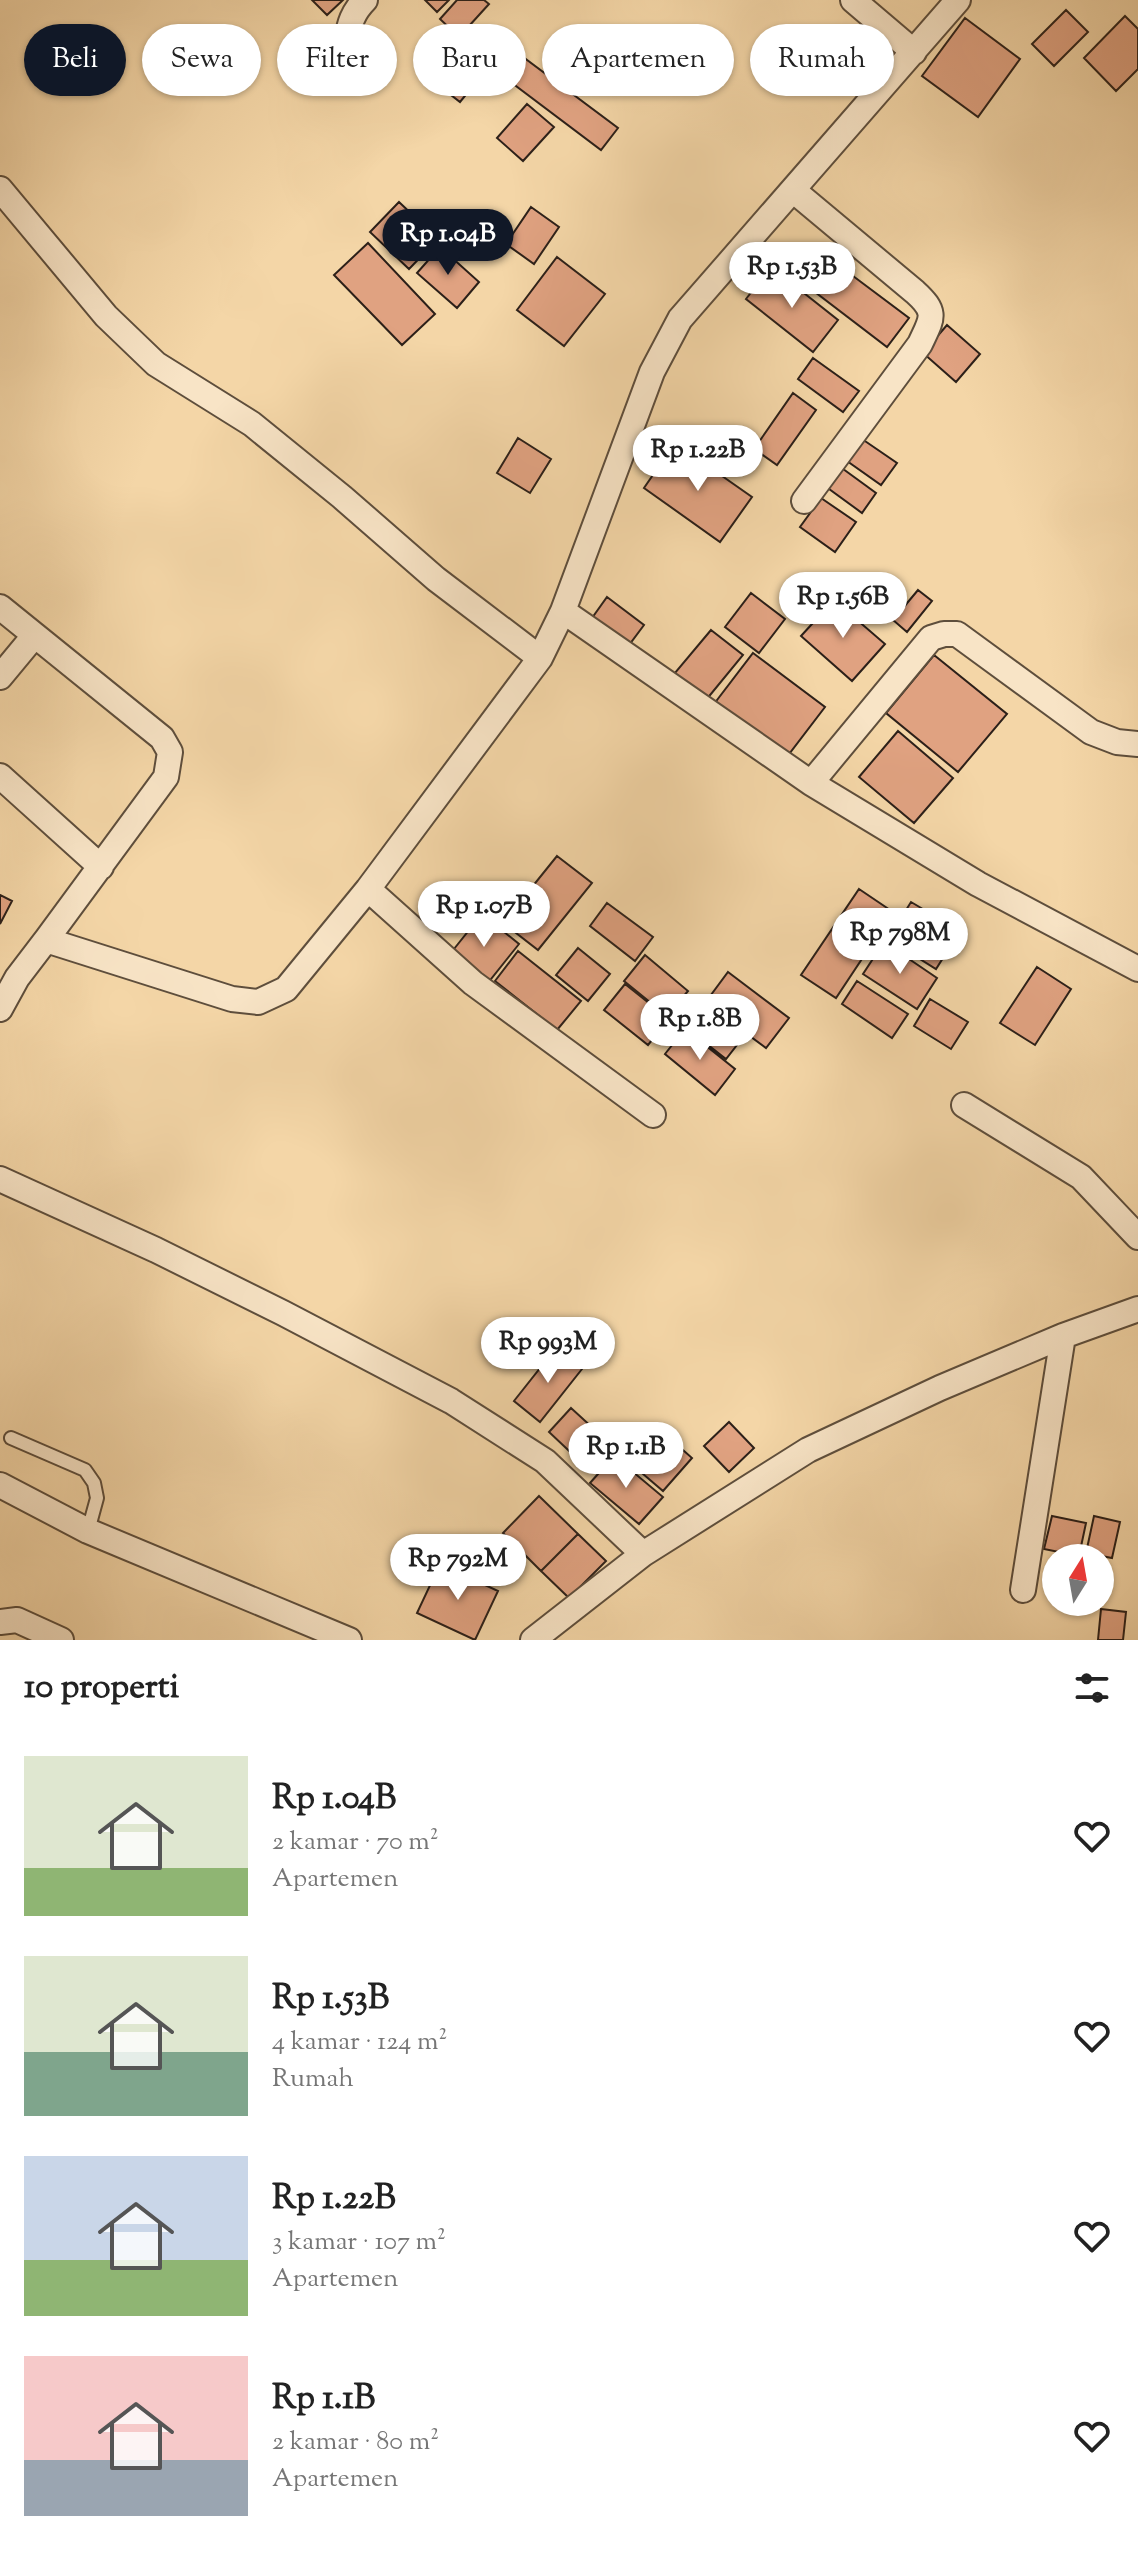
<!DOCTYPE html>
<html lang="id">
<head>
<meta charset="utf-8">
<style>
	body { margin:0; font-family:"Sorts Mill Goudy",serif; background:#f2f2f2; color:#222; height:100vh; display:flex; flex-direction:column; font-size:30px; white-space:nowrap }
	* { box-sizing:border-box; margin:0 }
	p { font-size:26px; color:#767676 }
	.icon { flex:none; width:44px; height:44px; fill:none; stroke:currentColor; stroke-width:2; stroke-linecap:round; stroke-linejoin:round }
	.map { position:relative; height:1640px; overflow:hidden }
	.side { display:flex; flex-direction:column; background:#fff; flex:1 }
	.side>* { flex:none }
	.top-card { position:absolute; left:24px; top:24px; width:1090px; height:72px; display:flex; gap:16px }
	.needle { width:52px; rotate:11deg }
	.fabs { position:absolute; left:1042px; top:1544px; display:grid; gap:16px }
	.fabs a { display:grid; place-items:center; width:72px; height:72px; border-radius:50%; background:#fff; box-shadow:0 2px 6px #0004; font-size:40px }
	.price { position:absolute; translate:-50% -68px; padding:0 18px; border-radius:28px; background:#fff; color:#222; font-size:26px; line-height:52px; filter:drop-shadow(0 2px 4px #0008) }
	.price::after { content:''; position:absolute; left:50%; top:48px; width:24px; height:18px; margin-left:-12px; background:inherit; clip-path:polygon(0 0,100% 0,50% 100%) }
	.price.on { background:#111827; color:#fff }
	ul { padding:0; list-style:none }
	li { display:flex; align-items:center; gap:24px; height:200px; padding:0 24px }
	li span { display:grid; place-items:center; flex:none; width:224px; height:160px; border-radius:0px; color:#555 }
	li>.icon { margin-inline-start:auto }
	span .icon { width:96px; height:96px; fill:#fffc; stroke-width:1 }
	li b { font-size:34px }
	h2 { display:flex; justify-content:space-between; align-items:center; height:96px; padding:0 24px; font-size:34px }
	.tag { padding:0 28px; border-radius:36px; background:#fff; box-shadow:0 2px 6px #0004; font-size:28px; line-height:72px }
	.tag.on { background:#111827; color:#fff }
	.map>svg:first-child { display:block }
	.building { fill:#e0a281; stroke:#2c2019; stroke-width:2 }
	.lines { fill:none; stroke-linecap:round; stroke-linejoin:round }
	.lane-casing { stroke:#5e4e3c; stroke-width:16 }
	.street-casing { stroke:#5e4e3c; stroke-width:28 }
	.lane { stroke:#f8e4c6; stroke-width:12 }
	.street { stroke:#f8e4c6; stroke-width:24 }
</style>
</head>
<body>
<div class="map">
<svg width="1138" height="1640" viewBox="0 0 1138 1640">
	<rect width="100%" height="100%" fill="#f4d6a7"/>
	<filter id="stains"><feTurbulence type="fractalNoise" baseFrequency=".0025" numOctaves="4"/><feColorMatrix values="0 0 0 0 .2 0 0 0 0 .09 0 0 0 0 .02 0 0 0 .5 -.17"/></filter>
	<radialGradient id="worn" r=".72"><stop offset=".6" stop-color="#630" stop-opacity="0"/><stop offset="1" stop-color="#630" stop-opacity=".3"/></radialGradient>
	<path class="building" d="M312,0h31l-16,15z
		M425,0h24l-12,12z
		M457,0h27l5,4 -30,33 -19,-18z
		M1066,10l22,22 -34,34 -22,-22z
		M1125,16l13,13v40l-22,22 -32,-33z
		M965,18l55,41 -42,58 -56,-41z
		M491,33l127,95 -17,22 -126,-95z
		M462,52l24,18 -26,32 -23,-18z
		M527,104l27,23 -31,34 -26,-23z
		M399,202l39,37 -29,30 -39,-37z
		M531,207l28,20 -25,37 -28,-20z
		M368,243l67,71 -33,31 -68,-70z
		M440,247l39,35 -22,26 -40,-35z
		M557,257l48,37 -41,52 -47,-36z
		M837,264l72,54 -22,29 -72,-55z
		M771,267l67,53 -25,32 -67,-53z
		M947,325l33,29 -24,28 -33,-29z
		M813,358l46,33 -16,21 -45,-33z
		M793,393l23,17 -39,55 -23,-16z
		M518,438l33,21 -21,34 -33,-20z
		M862,439l35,24 -16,22 -34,-24z
		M675,443l77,54 -32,45 -76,-54z
		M839,466l37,27 -14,20 -37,-27z
		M821,498l35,24 -21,30 -35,-25z
		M918,590l14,11 -25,31 -14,-12z
		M751,593l34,26 -26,34 -34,-26z
		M607,597l37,28 -15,20 -37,-27z
		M834,600l51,44 -33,37 -51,-45z
		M711,630l32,25 -37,45 -32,-26z
		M753,653l72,54 -39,51 -72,-54z
		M934,655l73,59 -49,58 -72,-59z
		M898,731l55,47 -39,45 -55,-46z
		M557,856l35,27 -54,67 -35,-27z
		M859,889l34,23 -57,86 -35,-23z
		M0,895l12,6 -12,23z
		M911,902l49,29 -24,38 -48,-30z
		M607,903l46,34 -18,24 -45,-35z
		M482,914l37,30 -32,40 -37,-30z
		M884,942l53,36 -20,31 -54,-35z
		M578,948l32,26 -22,27 -32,-26z
		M518,951l63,50 -24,29 -62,-49z
		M645,955l43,36 -21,25 -43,-35z
		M1037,967l34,22 -36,56 -35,-22z
		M728,972l61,46 -23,30 -61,-45z
		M857,981l51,33 -16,24 -50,-34z
		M625,984l44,35 -21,26 -44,-35z
		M930,999l38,23 -17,27 -37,-23z
		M707,1007l37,29 -18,23 -37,-29z
		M685,1029l50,40 -20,26 -50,-41z
		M556,1348l26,21 -42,53 -26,-21z
		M571,1408l35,32 -23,24 -34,-32z
		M729,1422l25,26 -25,24 -25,-26z
		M665,1434l27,24 -29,33 -27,-23z
		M614,1456l49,41 -24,27 -49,-41z
		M539,1496l39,38 -37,37 -38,-38z
		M1052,1516l34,7 -7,33 -35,-7z
		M1094,1516l26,6 -8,36 -26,-5z
		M578,1534l28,27 -37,37 -28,-27z
		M440,1564l58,27 -23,49 -58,-27z
		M1101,1609l25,3 -3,28h-25z"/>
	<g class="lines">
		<defs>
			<path id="lane" d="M11,1438l74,32 9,13 3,15 -9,33"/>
			<path id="street" d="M853,0l61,52
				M357,55l-10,-15c2,-16 6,-28 18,-40
				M0,189l106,127 50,48 96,60 90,73 94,82 104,79
				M794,191l121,101c23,21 17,26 5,52l-116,157
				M0,607l162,131 8,14 -4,25 -120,163
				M563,611l248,172 167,101 160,85
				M0,677l34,-41
				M0,776l101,91
				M811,783l120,-145 13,-4h13l134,98 26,10 21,2
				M368,889l105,94 180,132
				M0,1009l17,-31 29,-38 186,59 26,3 28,-13 82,-100 172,-231 23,-47 89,-239 28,-53 278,-319
				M964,1105l117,72 57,60
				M0,1179l156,71 127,63 168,88 94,60 98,93
				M0,1485l88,46 261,109
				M1023,1590l40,-254
				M0,1622l17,-2 44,20
				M533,1640l110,-86 165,-104 132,-62 123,-52 75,-27"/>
		</defs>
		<use href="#lane" class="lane-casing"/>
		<use href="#street" class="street-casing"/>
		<use href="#lane" class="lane"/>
		<use href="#street" class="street"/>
	</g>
	<rect width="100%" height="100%" filter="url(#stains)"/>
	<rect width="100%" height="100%" fill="url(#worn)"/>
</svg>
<div class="fabs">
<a><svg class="needle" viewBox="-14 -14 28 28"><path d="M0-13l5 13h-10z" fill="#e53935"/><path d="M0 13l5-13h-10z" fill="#767676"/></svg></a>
</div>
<b class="price on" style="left:448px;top:277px">Rp 1.04B</b>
<b class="price" style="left:792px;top:310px">Rp 1.53B</b>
<b class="price" style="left:698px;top:493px">Rp 1.22B</b>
<b class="price" style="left:843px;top:640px">Rp 1.56B</b>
<b class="price" style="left:484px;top:949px">Rp 1.07B</b>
<b class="price" style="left:900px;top:976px">Rp 798M</b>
<b class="price" style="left:700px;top:1062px">Rp 1.8B</b>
<b class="price" style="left:548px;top:1385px">Rp 993M</b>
<b class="price" style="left:626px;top:1490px">Rp 1.1B</b>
<b class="price" style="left:458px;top:1602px">Rp 792M</b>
<div class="top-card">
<a class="tag on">Beli</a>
<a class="tag">Sewa</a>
<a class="tag">Filter</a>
<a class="tag">Baru</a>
<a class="tag">Apartemen</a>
<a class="tag">Rumah</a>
</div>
</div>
<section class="side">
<h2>10 properti<svg class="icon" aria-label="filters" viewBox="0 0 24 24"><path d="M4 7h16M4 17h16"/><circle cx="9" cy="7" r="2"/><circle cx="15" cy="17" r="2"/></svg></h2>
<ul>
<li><span style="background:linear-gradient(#dfe7d0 70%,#8fb573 0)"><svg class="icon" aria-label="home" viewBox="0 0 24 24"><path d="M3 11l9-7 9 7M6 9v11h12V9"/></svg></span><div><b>Rp 1.04B</b><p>2 kamar · 70 m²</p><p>Apartemen</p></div><svg class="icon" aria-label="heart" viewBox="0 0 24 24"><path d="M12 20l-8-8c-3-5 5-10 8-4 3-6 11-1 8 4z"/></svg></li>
<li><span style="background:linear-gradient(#dfe7d0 60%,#7fa58c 0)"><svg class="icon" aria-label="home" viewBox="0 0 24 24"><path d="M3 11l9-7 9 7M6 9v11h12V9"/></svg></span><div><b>Rp 1.53B</b><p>4 kamar · 124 m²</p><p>Rumah</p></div><svg class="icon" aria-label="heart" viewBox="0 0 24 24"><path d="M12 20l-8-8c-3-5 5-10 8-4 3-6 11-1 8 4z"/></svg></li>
<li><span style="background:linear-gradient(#c9d6e8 65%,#8fb573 0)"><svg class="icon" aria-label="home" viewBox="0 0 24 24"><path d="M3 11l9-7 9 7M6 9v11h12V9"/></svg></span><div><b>Rp 1.22B</b><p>3 kamar · 107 m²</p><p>Apartemen</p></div><svg class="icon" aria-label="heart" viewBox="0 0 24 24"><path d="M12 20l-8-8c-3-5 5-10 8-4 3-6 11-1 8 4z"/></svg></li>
<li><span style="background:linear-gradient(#f6c9c9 65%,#9aa5b1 0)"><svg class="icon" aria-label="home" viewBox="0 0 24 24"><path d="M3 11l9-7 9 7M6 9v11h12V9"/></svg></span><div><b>Rp 1.1B</b><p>2 kamar · 80 m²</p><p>Apartemen</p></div><svg class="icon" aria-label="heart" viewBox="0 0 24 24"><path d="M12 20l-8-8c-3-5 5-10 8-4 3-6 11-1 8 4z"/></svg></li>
</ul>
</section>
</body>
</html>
